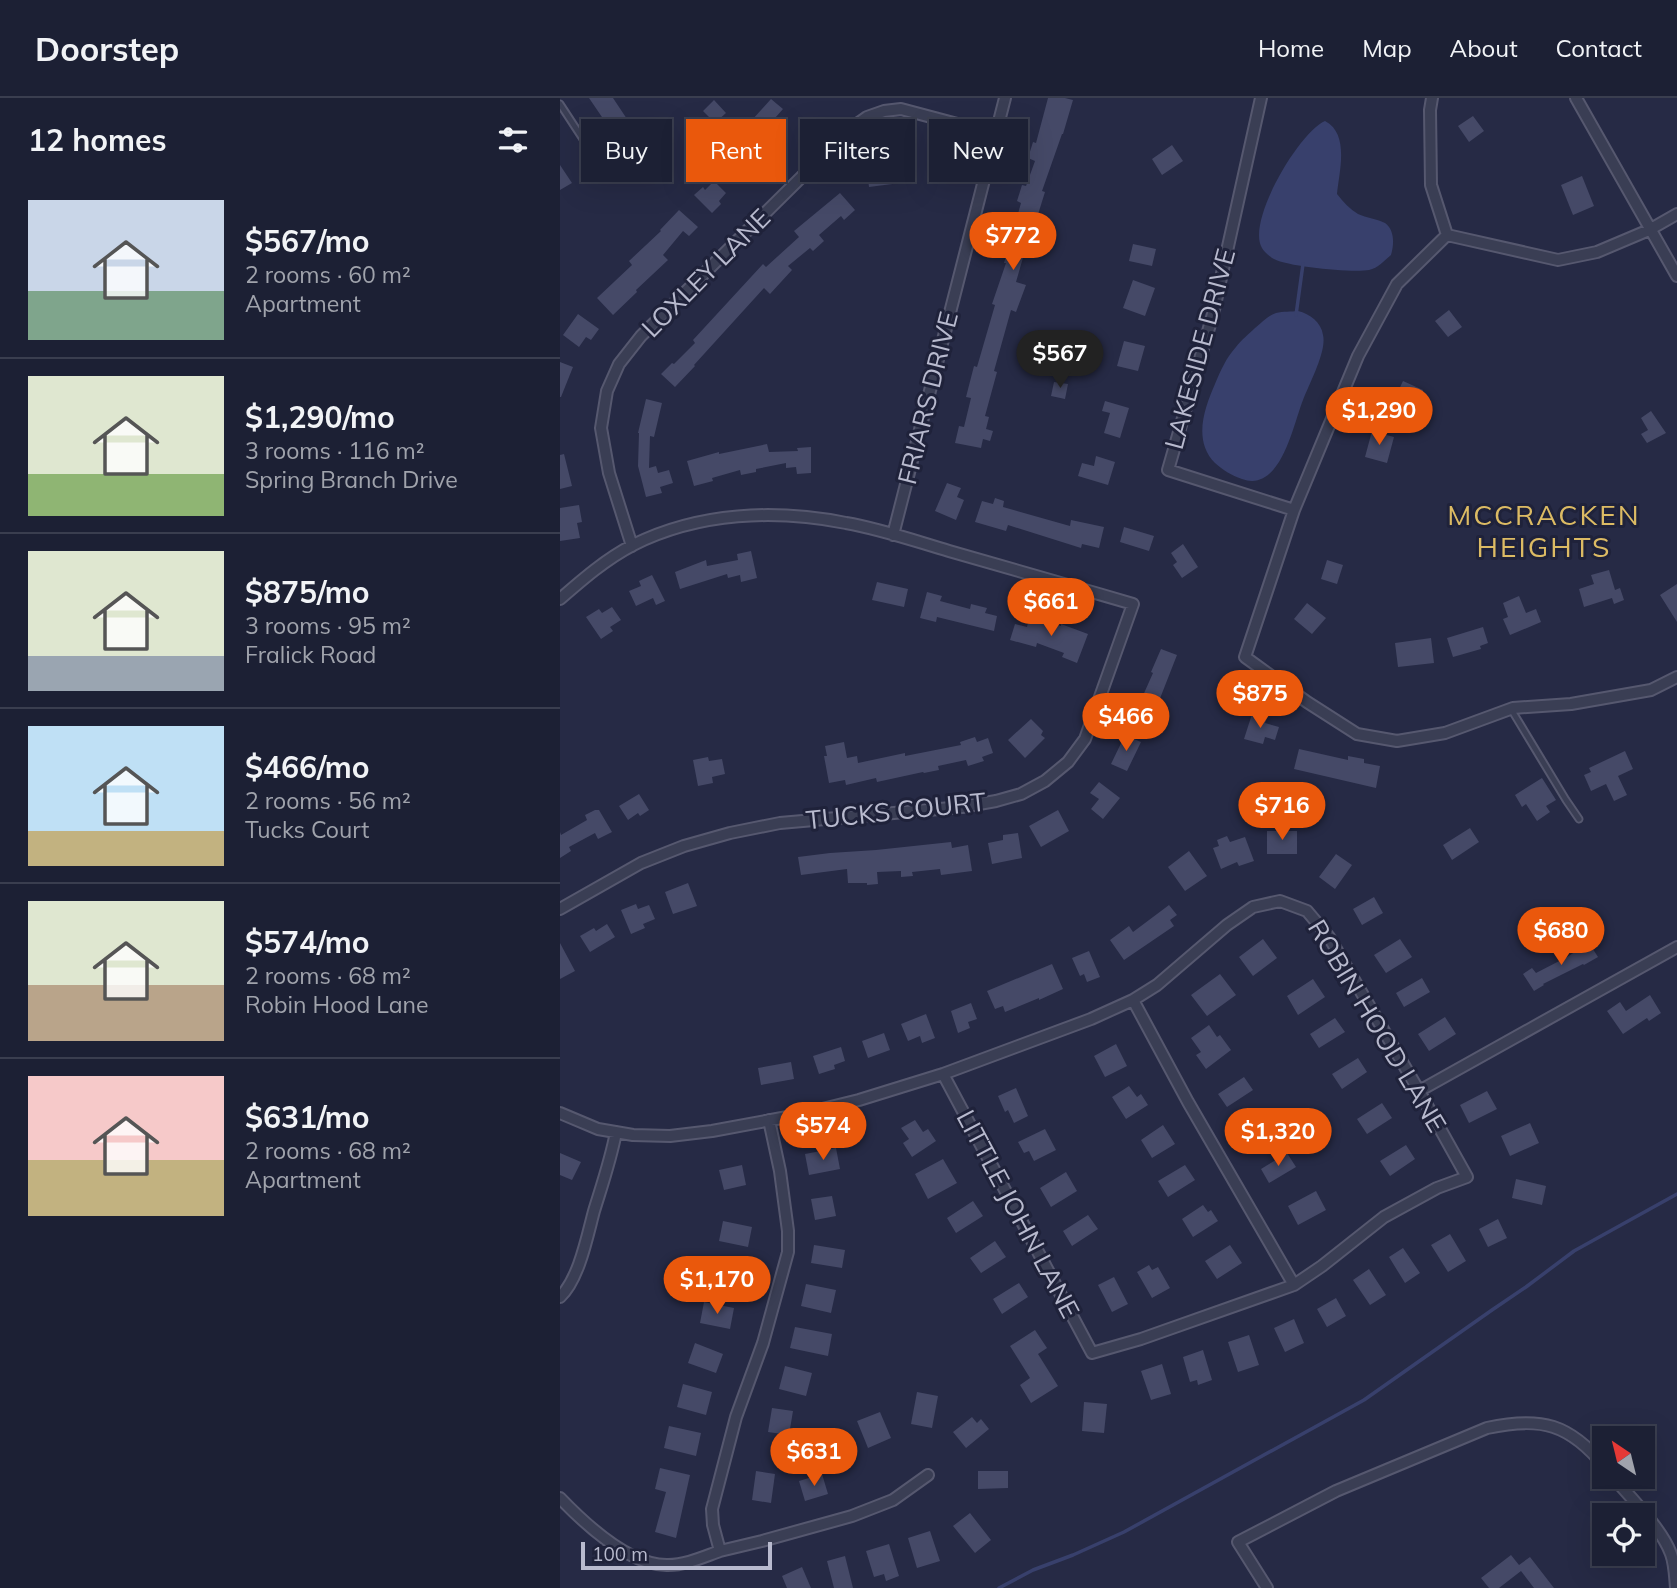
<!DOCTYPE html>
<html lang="en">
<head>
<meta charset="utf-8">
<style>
	body { margin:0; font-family:Mulish,sans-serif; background:#292d40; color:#f1f3f6; height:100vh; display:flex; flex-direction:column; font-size:26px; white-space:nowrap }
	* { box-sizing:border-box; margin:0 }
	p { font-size:23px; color:#a0a3ac }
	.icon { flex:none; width:38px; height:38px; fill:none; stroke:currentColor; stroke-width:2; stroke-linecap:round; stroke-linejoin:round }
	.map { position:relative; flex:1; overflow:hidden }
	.panel { display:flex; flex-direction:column; background:#1c2034; width:560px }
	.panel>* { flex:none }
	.banner { position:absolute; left:21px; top:21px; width:665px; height:63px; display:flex; gap:14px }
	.needle { width:46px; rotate:325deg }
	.controls { position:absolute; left:1032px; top:1328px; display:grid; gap:14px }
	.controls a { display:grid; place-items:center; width:63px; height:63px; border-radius:0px; background:#1c2034; box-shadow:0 7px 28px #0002,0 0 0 2px #3a3e4f; font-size:35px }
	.scale { position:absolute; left:21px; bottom:18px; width:191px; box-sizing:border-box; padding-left:7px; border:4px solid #b8bace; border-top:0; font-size:19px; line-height:24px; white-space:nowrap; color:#b8bace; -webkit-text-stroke:5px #1f223a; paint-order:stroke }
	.price { position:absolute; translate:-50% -60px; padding:0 16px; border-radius:24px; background:#ea580c; color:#fff; font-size:23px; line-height:46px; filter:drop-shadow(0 2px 4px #0008) }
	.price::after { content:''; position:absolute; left:50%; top:42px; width:21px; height:16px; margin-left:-10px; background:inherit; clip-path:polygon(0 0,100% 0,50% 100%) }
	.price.active { background:#222; color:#fff }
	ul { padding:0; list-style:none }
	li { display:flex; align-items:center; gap:21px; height:175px; padding:0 28px }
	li+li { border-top:2px solid #3a3e4f }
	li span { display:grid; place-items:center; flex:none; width:196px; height:140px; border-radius:0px; color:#555 }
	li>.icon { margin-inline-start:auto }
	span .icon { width:84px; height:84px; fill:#fffc; stroke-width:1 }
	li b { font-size:30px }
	h2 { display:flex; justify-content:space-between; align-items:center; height:84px; padding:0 28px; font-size:30px }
	.chip { padding:0 24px; border-radius:0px; background:#1c2034; box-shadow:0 7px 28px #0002,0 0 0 2px #3a3e4f; font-size:24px; line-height:63px }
	.chip.active { background:#ea580c; color:#fff }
	header { display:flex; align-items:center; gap:42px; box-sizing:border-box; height:98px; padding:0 35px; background:#1c2034; border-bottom:2px solid #3a3e4f }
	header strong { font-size:33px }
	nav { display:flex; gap:38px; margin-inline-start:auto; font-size:24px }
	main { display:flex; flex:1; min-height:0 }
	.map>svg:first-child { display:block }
	.water { fill:#38406c }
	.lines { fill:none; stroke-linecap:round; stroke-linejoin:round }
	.stream { stroke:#38406c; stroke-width:3.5 }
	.building { fill:#454967 }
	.lane-casing { stroke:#56586f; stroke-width:9 }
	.street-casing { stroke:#56586f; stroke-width:14 }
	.lane { stroke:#3a3e54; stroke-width:5 }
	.street { stroke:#3a3e54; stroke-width:10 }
	.labels { text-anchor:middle; stroke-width:6; stroke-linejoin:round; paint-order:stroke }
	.street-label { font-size:26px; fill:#b8bace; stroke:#1f223a }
	.neighbourhood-label { font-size:28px; letter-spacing:2px; fill:#dcbb64; stroke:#1f223a }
</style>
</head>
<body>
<header>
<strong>Doorstep</strong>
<nav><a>Home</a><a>Map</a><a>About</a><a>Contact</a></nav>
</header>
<main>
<section class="panel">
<h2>12 homes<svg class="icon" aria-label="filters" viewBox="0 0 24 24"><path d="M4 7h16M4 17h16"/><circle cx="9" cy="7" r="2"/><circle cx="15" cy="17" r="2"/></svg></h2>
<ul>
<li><span style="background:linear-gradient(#c9d6e8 65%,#7fa58c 0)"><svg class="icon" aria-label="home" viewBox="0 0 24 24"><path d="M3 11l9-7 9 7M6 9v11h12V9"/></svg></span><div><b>$567/mo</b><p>2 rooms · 60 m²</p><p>Apartment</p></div></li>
<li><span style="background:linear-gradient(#dfe7d0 70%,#8fb573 0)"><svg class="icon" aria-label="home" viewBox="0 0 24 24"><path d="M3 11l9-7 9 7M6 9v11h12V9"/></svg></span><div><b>$1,290/mo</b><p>3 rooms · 116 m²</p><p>Spring Branch Drive</p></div></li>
<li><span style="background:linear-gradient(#dfe7d0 75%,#9aa5b1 0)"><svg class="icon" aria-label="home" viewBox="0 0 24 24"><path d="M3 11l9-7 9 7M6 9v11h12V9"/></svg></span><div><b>$875/mo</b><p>3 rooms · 95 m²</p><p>Fralick Road</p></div></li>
<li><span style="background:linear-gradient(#bfe0f5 75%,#c2b280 0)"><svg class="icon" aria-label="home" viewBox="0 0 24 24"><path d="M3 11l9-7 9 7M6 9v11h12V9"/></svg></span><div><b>$466/mo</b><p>2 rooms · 56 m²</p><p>Tucks Court</p></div></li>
<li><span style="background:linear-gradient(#dfe7d0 60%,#b9a48a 0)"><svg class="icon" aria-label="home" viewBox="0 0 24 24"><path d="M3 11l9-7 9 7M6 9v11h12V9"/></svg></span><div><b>$574/mo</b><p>2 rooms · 68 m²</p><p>Robin Hood Lane</p></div></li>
<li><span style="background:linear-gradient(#f6c9c9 60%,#c2b280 0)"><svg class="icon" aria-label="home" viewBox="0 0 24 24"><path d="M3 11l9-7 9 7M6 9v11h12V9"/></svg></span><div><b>$631/mo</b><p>2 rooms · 68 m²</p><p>Apartment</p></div></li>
</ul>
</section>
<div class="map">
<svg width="1117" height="1490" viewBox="0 0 1117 1490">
	<rect width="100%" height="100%" fill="#262a45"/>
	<path class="water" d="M765,23c25,13 14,51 12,73 6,8 13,15 21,20 8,4 20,5 27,9 10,7 9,22 6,32 -7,6 -13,13 -22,15 -16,3 -80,-3 -95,-11 -4,-2 -10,-7 -12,-11 -16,-26 37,-116 63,-127z
		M738,213c12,3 23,11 25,24 4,16 -14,49 -20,65 -10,25 -22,93 -61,79 -11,-4 -18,-8 -27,-16 -22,-22 -11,-54 0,-79 6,-14 11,-26 21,-37 5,-7 13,-13 19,-19 6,-5 14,-13 21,-15 7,-2 15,-1 22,-2z"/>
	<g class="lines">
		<path class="stream" d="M736,217l7,-51
			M439,1490l34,-18 40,-15 51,-23 240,-132 128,-90 34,-23 48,-36 103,-57"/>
	</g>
	<path class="building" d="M29,0h24l26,39 -16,11z
		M488,0h17l8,2 -10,34h-1l-20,57 3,1 -10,32 -2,-1 -17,59 10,3 -10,27 -5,-2 -17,61 3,1 -12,44 4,1 -3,12 7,2 -3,10 -7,-2 -2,9 -26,-5 4,-17 5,1 7,-29 -5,-1 8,-31 3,1 18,-62 -3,-1 14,-41h-2l17,-60 -4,-2 5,-16 4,1 9,-25 -7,-3 5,-16 3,1z
		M211,1l12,10 -8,9 3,3 -11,12 -15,-13z
		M154,2l12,13 -11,10 -12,-12z
		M913,18l11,15 -15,11 -11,-16z
		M612,47l11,16 -21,14 -10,-16z
		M177,50l14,14 -12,13 -15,-14z
		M336,53l4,32 -31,4 -4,-33z
		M0,67l12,18 -12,7z
		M1022,78l12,30 -21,9 -12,-30z
		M154,83l12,12 -7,8 2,3 -9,9 -18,-18 9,-8 2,3z
		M280,95l15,17 -11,10 -3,-4 -22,19 5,6 -11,10 -3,-3 -22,18 4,4 -22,24 -6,-6 -70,77 1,1 -20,21 -14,-13 11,-11 2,1 21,-21 -2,-3 70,-76 3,3 33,-30 -5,-6z
		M119,112l19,17 -9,9 -6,-5 -20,24 5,5 -32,30 1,2 -24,23 -16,-17 35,-33 -3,-4 32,-30 -1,-1z
		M573,146l23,5 -4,17 -23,-5z
		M573,182l22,8 -10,28 -22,-8z
		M889,212l13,17 -14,10 -13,-16z
		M18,216l21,15 -8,11 -5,-3 -7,10 -16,-12z
		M564,243l21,5 -7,25 -21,-5z
		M0,264l13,5 -12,30h-1z
		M843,283l20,9 -11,25 -5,-2 -1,2 -16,-7z
		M494,284l14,2 -3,15 -14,-3z
		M86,301l16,4 -8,34 -4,-1 -1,32 7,-2 2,7 11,-3 4,13 -13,4 2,6 -16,4 -8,-31 1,-33h-1z
		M545,303l24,7 -9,30 -16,-5 6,-20 -8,-2z
		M1091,313l15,22 -19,10 -6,-9 7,-4 -7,-12z
		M812,333l22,6 -7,26 -22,-6z
		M207,346l2,8 29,-1 -1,-3 14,-1v26l-14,1 -1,-7 -10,1v-5l-30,6v3l-15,3 -1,-5 -28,8 1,3 -19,5 -7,-25 32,-9v2z
		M4,356l8,32 -12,3v-34z
		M536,358l19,6 -7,23 -30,-9 4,-13 12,3z
		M387,385l14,5 -4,9 7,3 -8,20 -21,-9z
		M435,400l9,3 -1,6 67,19 1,-6 33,7 -5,21 -17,-4 -1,4 -73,-23 -2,6 -31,-9 7,-21 11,3z
		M19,407l3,17 -5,1 3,15 -20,3v-33z
		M564,429l30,9 -5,15 -29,-9z
		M623,446l15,23 -16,11 -9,-13 4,-3 -6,-9z
		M191,453l6,27 -16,4 -1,-7 -12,3 -1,-4 -47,15 -5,-17 31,-12 1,6 31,-6 -1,-6z
		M767,462l16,5 -6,19 -16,-5z
		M1049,472l6,20 5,-2 4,12 -10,4 -2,-6 -28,9 -5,-18 15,-5 -3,-9z
		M92,477l13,26 -9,4 -3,-7 -17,8 -7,-15 12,-5 -2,-5z
		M317,484l31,7 -4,18 -32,-7z
		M1117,486v38l-17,-27z
		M367,494l15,4 -2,5 30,8 1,-5 16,4 -2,5 12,3 -3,15 -57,-14 -1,5 -16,-4z
		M959,498l7,17 10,-4 5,13 -31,13 -7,-16 5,-2 -5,-14z
		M747,505l19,15 -14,16 -18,-15z
		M52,509l9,13 -11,7 3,4 -12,8 -15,-22 13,-8 3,4z
		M469,520l32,8v-2l27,10 -11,29 -15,-6 2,-4 -27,-10 -1,4 -26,-7 5,-16 12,3z
		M923,529l5,16 -8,3 1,3 -28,8 -6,-19z
		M871,540l3,25 -36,4 -3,-24z
		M601,551l16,6 -27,69 -17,-6 20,-45 -2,-1z
		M692,616l15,4 -2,5 14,4 -4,13 -10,-3 -2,7 -19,-5z
		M471,621l12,12 -2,4 4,3 -20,20 -17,-18z
		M565,637l16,7 -14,29 -16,-7z
		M415,639l2,5 11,-4 5,15 -11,4 2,4 -16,5 -2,-6 -28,6 1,4 -15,3 -1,-1 -46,10 -1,-4 -30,7 -1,-5 -16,3 -5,-27h3l-2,-10 19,-4 3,16 10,-2 1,7 47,-10v3l56,-11 -1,-3z
		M739,651l49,11v-4l16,3v4l16,3 -4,22 -82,-19z
		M1065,653l8,18 -15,7 9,19 -13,6 -8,-17 -15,7 -7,-16 7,-3 -2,-4z
		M148,659l1,4 13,-2 3,15 -13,3 1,6 -15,3 -5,-26z
		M982,680l14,22 -10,6 4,6 -13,9 -11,-17 -4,3 -7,-12z
		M539,684l21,16 -17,21 -12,-10 8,-10 -9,-6z
		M79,696l10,16 -9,6 -2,-3 -10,7 -9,-14z
		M35,712h4l13,22 -14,7 -3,-6 -26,14 2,4 -11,7v-26l1,3 26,-15 -2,-5z
		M498,712l11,21 -28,16 -12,-21z
		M910,730l9,14 -27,18 -9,-15z
		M707,733h30v23h-30z
		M458,735l4,25 -30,6 -4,-21 15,-3v-5z
		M667,738l3,6 15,-5 9,24 -15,5 -2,-4 -16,7 -8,-21 6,-2 -2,-6z
		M391,744l1,6 16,-3 4,26 -31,4 -1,-6 -28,3 1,4 -12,1v-6l-24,1 1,12 -11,1v-2h-19l-1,-14 -46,6 -3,-18 32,-4 46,-3z
		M629,753l18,25 -22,15 -17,-24z
		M776,756l16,11 -17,24 -16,-12z
		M128,785l9,23 -24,8 -8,-22z
		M814,799l9,16 -21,12 -9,-16z
		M76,806l2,5 11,-4 6,14 -12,5 2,4 -14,6 -10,-24z
		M609,807l8,10 -7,5 4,6 -50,34 -14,-20 19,-14 4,6z
		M47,826l8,13 -25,15 -10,-16 14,-8 2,3z
		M703,841l14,19 -24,18 -14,-19z
		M840,841l12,18 -26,16 -12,-18z
		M0,845l15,28 -15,8z
		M1029,845l9,14 -14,8 -1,-1 -40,20 1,1 -10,6 -11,-17 9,-6 4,5 31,-16z
		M529,853l11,26 -13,5 -3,-8 -4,2 -8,-18z
		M492,866l11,25 -24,11v-2l-34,14 -2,-6 -8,3 -8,-18z
		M660,876l16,21 -29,21 -16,-21z
		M862,880l8,14 -26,15 -8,-14z
		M753,881l12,18 -27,18 -11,-19z
		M1090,897l11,18 -12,8 -2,-3 -24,16 -16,-23 13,-9 6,9z
		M411,905l6,16 -9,3 2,6 -12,5 -7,-22z
		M366,916l9,24 -13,5 -2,-7 -12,5 -7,-17z
		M885,919l11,17 -27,17 -11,-17z
		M775,920l10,14 -26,16 -9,-14z
		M649,927l8,12 3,-2 11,15 -25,19 -10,-14 5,-3 -10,-14z
		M324,935l6,17 -22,8 -6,-17z
		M556,946l11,22 -22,11 -11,-21z
		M281,949l4,14 -11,4 1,4 -16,5 -6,-18z
		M798,960l9,14 -25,17 -10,-15z
		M231,964l3,17 -33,6 -3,-17z
		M684,979l9,13 -26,17 -9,-13z
		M569,988l8,11 4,-3 7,11 -22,14 -14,-22z
		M456,990l12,28 -14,7 -6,-13 -3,2 -7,-16z
		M927,993l10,18 -28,14 -9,-18z
		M822,1005l10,15 -25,16 -10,-15z
		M705,1015l11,18 -26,16 -11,-18z
		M355,1022l8,12 5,-3 8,12 -24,16 -9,-14 6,-4 -8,-11z
		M970,1025l9,20 -29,13 -9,-20z
		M603,1027l12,19 -23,14 -11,-18z
		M485,1031l11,21 -22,11 -5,-10 -5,2 -6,-11z
		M846,1047l9,14 -25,17 -10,-15z
		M276,1050l4,21 -31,6 -4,-21z
		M0,1055l21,9 -9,18 -12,-5z
		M727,1055l9,14 -27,16 -8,-14z
		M383,1061l14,24 -29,16 -13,-25z
		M182,1067l4,20 -22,5 -5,-20z
		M625,1067l10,15 -27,17 -10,-16z
		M506,1074l11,19 -26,16 -11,-19z
		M956,1081l30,7 -4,19 -30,-7z
		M756,1093l10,19 -28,15 -10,-19z
		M272,1098l4,20 -21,4 -4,-21z
		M413,1103l10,15 -27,17 -9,-15z
		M643,1107l5,7 3,-2 7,11 -25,16 -11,-18z
		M528,1117l10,14 -26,17 -9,-15z
		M938,1121l9,19 -19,9 -9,-18z
		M163,1123l29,6 -4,20 -29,-6z
		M890,1136l16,27 -18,11 -17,-27z
		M435,1143l11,16 -25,16 -11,-15z
		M254,1147l31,5 -3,18 -31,-5z
		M670,1147l12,18 -25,16 -12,-18z
		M843,1150l17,25 -15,10 -16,-26z
		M160,1162l25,8 -7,20 -25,-8z
		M589,1167l3,5 6,-3 12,21 -18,10 -15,-26z
		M809,1171l17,26 -16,10 -17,-25z
		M554,1179l14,27 -16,8 -14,-27z
		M459,1185l9,14 -26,17 -9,-15z
		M246,1186l30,6 -5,23 -30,-7z
		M776,1200l10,18 -19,11 -10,-18z
		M144,1204l30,6 -4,21 -30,-6z
		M734,1221l10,24 -19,9 -11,-24z
		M235,1229l37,7 -4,22 -38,-8z
		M475,1232l12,18 -9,6 20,32 -27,17 -11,-18 10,-7 -20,-32z
		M689,1237l10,30 -21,7 -10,-30z
		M135,1245l28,11 -7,19 -28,-10z
		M643,1252l9,30 -14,5 -1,-5 -7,2 -7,-25z
		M602,1266l9,30 -20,6 -10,-29z
		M225,1268l27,7 -6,23 -27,-7z
		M123,1286l29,8 -6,23 -29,-8z
		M357,1294l21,4 -6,32 -21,-4z
		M524,1304l23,2 -3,29 -22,-2z
		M212,1310l21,3 -4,24 -21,-3z
		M320,1314l11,26 -23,10 -11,-27z
		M412,1319l5,6 4,-4 8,10 -23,19 -13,-16z
		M109,1328l32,7 -5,23 -32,-8z
		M100,1370l30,7 -14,63 -21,-6 11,-40 -11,-3z
		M196,1373l19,3 -4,29 -19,-3z
		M418,1373h30v17l-30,1z
		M262,1376l6,20 -23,7 -6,-20z
		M410,1415l21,27 -16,13 -22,-27z
		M370,1433l10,30 -23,7 -9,-30z
		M329,1446l10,32 -13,5 -2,-7 -10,3 -8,-26z
		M951,1457l8,10 11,-8 24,31h-20l-13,-17 -22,17h-10l-8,-10z
		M285,1458l8,32h-19l-7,-27z
		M242,1469l9,21h-24l-5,-12z"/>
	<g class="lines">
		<defs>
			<path id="lane" d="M0,6l36,55
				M951,611l55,91 13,19"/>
			<path id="street" d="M701,0l-48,216 -45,156 126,40
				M872,0l-2,12 1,75 16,50
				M1016,0l101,178
				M887,137l-50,49 -39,72 -64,154 -49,147 62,45 50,32 40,7 48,-8 68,-25 58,-4 80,-14 26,-13
				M887,137l111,25 39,-8 52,-22 28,-16
				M333,437l112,-437
				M72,448l-23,-73 -8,-45 6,-37 12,-27 22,-28 209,-207 17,-12 17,-6 17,-2 94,25
				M0,501c23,-20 46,-40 73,-54 66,-33 142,-36 213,-22 35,6 69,18 103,28 62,18 123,35 184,53l-48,135 -17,23 -23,19 -24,13 -25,7 -34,6 -182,16 -50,10 -46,13 -43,17 -81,46
				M573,902l55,102 106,183
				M859,993l258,-144
				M0,1015l38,16 35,6 37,1 42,-5 86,-16 61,-15 84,-26 148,-55 42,-19 24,-15 70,-60 26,-18 27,-6 27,10 22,26 90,154 48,86 -30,11 -53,29 -62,49 -28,19 -153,54 -49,14 -149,-279
				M209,1022l11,51 8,60v21l-25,91 -27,74 -24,92 1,16 7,26 42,-10 90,-25 41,-16 35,-25
				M0,1199c19,-18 27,-60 34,-86 8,-26 17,-52 22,-79
				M1053,1379c18,21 49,52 58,77 4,11 4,23 5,34
				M0,1400c25,26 70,68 108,67 18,0 35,-8 52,-14
				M707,1490l-29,-46 98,-51 151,-63c54,-12 83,-4 118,39"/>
		</defs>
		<use href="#lane" class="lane-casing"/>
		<use href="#street" class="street-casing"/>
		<use href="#lane" class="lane"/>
		<use href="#street" class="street"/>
	</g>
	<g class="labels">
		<g class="street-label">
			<text transform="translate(146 175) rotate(-45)" y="9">LOXLEY LANE</text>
			<text transform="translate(640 251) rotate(-75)" y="9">LAKESIDE DRIVE</text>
			<text transform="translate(368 300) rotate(-76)" y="9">FRIARS DRIVE</text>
			<text transform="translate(336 713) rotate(-6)" y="9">TUCKS COURT</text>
			<text transform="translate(817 928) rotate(59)" y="9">ROBIN HOOD LANE</text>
			<text transform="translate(458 1116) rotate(62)" y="9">LITTLE JOHN LANE</text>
		</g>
		<g class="neighbourhood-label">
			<text x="984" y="427">MCCRACKEN<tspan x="984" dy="32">HEIGHTS</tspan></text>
		</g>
	</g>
</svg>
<div class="controls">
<a><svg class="needle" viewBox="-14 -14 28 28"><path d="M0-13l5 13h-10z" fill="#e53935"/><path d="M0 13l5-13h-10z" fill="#a0a3ac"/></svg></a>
<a><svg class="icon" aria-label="locate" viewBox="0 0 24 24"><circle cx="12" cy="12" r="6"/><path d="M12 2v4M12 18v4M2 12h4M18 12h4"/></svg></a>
</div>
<div class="scale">100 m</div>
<b class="price" style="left:453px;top:174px">$772</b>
<b class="price active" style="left:500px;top:292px">$567</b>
<b class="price" style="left:819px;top:349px">$1,290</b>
<b class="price" style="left:491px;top:540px">$661</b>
<b class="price" style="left:700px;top:632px">$875</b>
<b class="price" style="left:566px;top:655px">$466</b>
<b class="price" style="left:722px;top:744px">$716</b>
<b class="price" style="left:1001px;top:869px">$680</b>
<b class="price" style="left:263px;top:1064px">$574</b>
<b class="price" style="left:718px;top:1070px">$1,320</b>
<b class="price" style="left:157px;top:1218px">$1,170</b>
<b class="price" style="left:254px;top:1390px">$631</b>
<div class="banner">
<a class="chip">Buy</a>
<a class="chip active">Rent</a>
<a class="chip">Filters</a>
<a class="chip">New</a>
</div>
</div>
</main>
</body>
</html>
